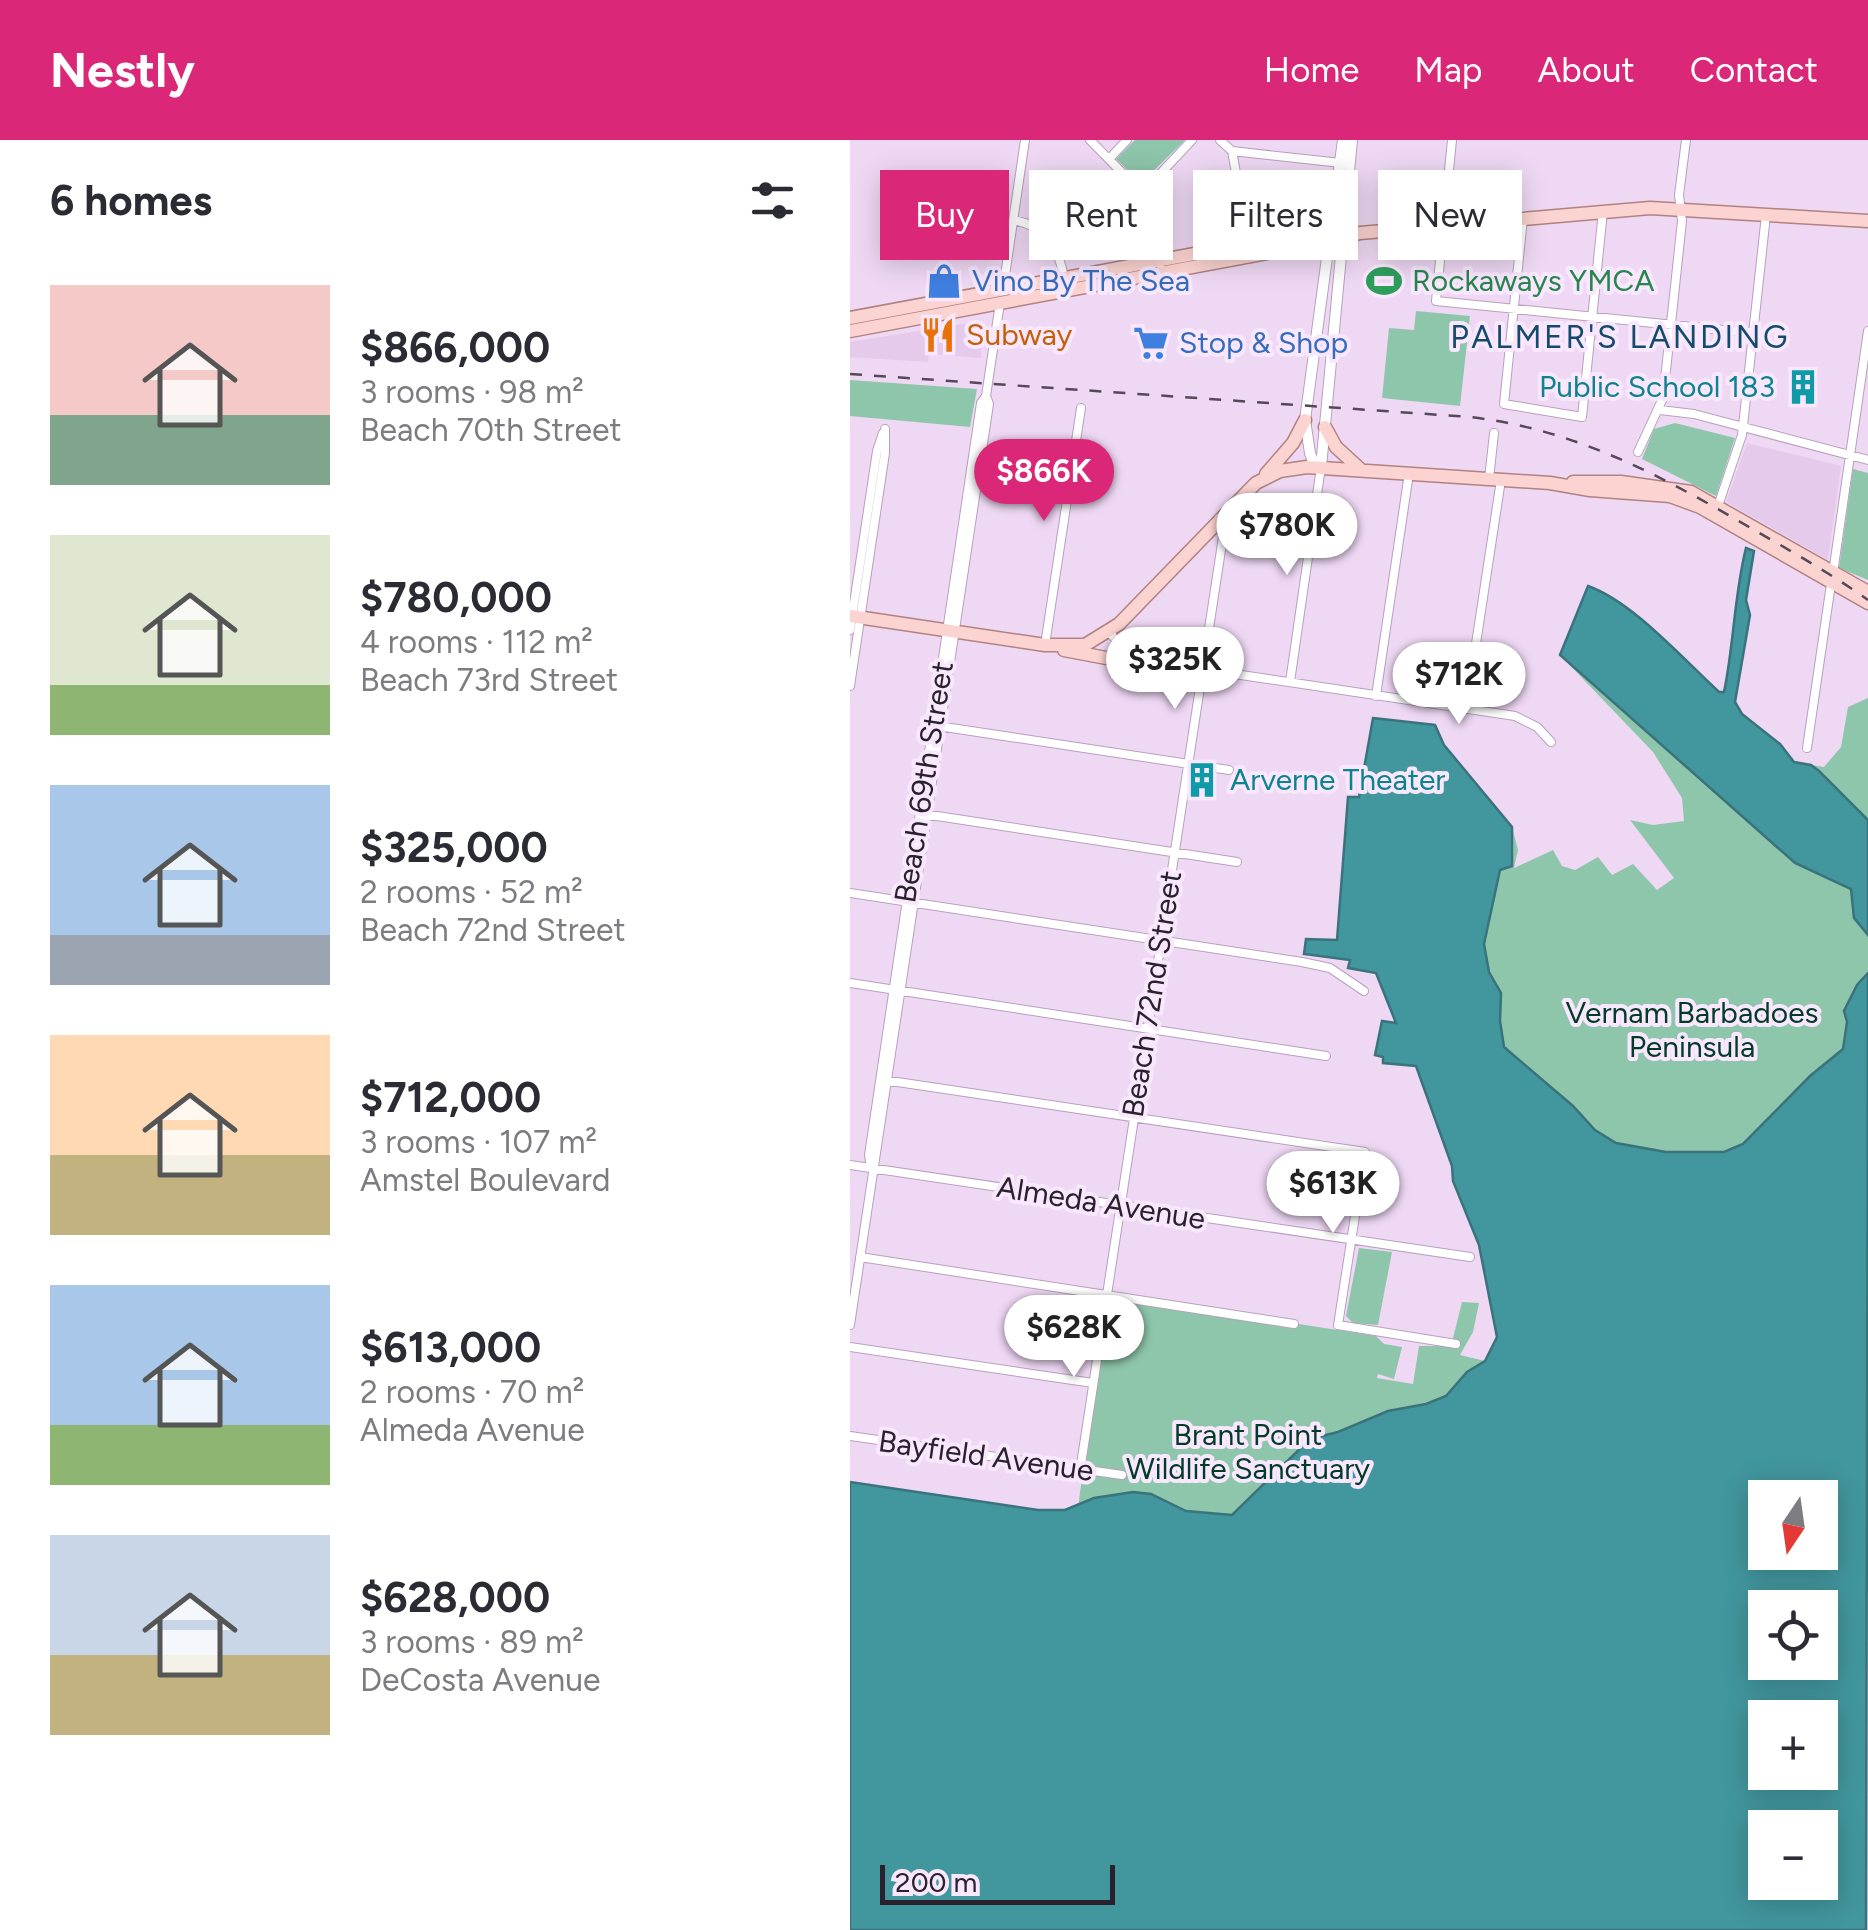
<!DOCTYPE html>
<html lang="en">
<head>
<meta charset="utf-8">
<style>
	body { margin:0; font-family:Figtree,sans-serif; background:#f2f2f3; color:#2b2b33; height:100vh; display:flex; flex-direction:column; font-size:38px; white-space:nowrap }
	* { box-sizing:border-box; margin:0 }
	p { font-size:32px; color:#7c7c81 }
	.icon { flex:none; width:55px; height:55px; fill:none; stroke:currentColor; stroke-width:2; stroke-linecap:round; stroke-linejoin:round }
	.map { position:relative; flex:1; overflow:hidden }
	.sheet { display:flex; flex-direction:column; background:#fff; width:850px }
	.sheet>* { flex:none }
	.guide { position:absolute; left:30px; top:30px; width:838px; height:90px; display:flex; gap:20px }
	.needle { width:65px; rotate:193deg }
	.tools { position:absolute; left:898px; top:1340px; display:grid; gap:20px }
	.tools a { display:grid; place-items:center; width:90px; height:90px; border-radius:0px; background:#fff; box-shadow:0 5px 25px #0003; font-size:50px }
	.scale { position:absolute; left:30px; bottom:25px; width:235px; box-sizing:border-box; padding-left:10px; border:5px solid #29212b; border-top:0; font-size:28px; line-height:35px; white-space:nowrap; color:#29212b; -webkit-text-stroke:8px #f9e7fe; paint-order:stroke }
	.price { position:absolute; translate:-50% -85px; padding:0 22px; border-radius:35px; background:#fff; color:#222; font-size:32px; line-height:65px; filter:drop-shadow(0 2px 5px #0008) }
	.price::after { content:''; position:absolute; left:50%; top:60px; width:30px; height:22px; margin-left:-15px; background:inherit; clip-path:polygon(0 0,100% 0,50% 100%) }
	.price.selected { background:#db2777; color:#fff }
	ul { padding:0; list-style:none }
	li { display:flex; align-items:center; gap:30px; height:250px; padding:0 50px }
	li span { display:grid; place-items:center; flex:none; width:280px; height:200px; border-radius:0px; color:#555 }
	li>.icon { margin-inline-start:auto }
	span .icon { width:120px; height:120px; fill:#fffc; stroke-width:1 }
	li b { font-size:42px }
	h2 { display:flex; justify-content:space-between; align-items:center; height:120px; padding:0 50px; font-size:42px }
	.pill { padding:0 35px; border-radius:0px; background:#fff; box-shadow:0 5px 25px #0003; font-size:35px; line-height:90px }
	.pill.selected { background:#db2777; color:#fff }
	header { display:flex; align-items:center; gap:60px; box-sizing:border-box; height:140px; padding:0 50px; background:#db2777; color:#fff }
	header strong { font-size:48px }
	nav { display:flex; gap:55px; margin-inline-start:auto; font-size:35px }
	main { display:flex; flex:1; min-height:0 }
	.map>svg:first-child { display:block }
	.built { fill:#e5caec }
	.green { fill:#8ec6ab }
	.water { fill:#42969e; stroke:#3a737c; stroke-width:2.5; fill-rule:evenodd }
	.lines { fill:none; stroke-linecap:round; stroke-linejoin:round }
	.minor-casing { stroke:#b7a1bc; stroke-width:10 }
	.tertiary-casing { stroke:#b7a1bc; stroke-width:12 }
	.primary-casing { stroke:#b08281; stroke-width:15 }
	.minor { stroke:#fff; stroke-width:8 }
	.tertiary { stroke:#fff; stroke-width:10 }
	.primary { stroke:#fbd3d0; stroke-width:12 }
	.rail { stroke:#554957; stroke-width:2.5; stroke-dasharray:12 12; stroke-linecap:butt }
	.labels { text-anchor:middle; stroke-width:8; stroke-linejoin:round; paint-order:stroke }
	.shop-label { font-size:30px; fill:#366cbe; stroke:#f9e7fe; text-anchor:start }
	.leisure-label { font-size:30px; fill:#27864d; stroke:#f9e7fe; text-anchor:start }
	.food-label { font-size:30px; fill:#c56008; stroke:#f9e7fe; text-anchor:start }
	.culture-label { font-size:30px; fill:#0d838f; stroke:#f9e7fe; text-anchor:end }
	.street-label { font-size:30px; fill:#29212b; stroke:#f9e7fe }
	.park-label { font-size:30px; fill:#023c27; stroke:#f9e7fe }
	.neighbourhood-label { font-size:32px; letter-spacing:2.5px; fill:#144a6d; stroke:#f9e7fe }
</style>
</head>
<body>
<header>
<strong>Nestly</strong>
<nav><a>Home</a><a>Map</a><a>About</a><a>Contact</a></nav>
</header>
<main>
<section class="sheet">
<h2>6 homes<svg class="icon" aria-label="filters" viewBox="0 0 24 24"><path d="M4 7h16M4 17h16"/><circle cx="9" cy="7" r="2"/><circle cx="15" cy="17" r="2"/></svg></h2>
<ul>
<li><span style="background:linear-gradient(#f6c9c9 65%,#7fa58c 0)"><svg class="icon" aria-label="home" viewBox="0 0 24 24"><path d="M3 11l9-7 9 7M6 9v11h12V9"/></svg></span><div><b>$866,000</b><p>3 rooms · 98 m²</p><p>Beach 70th Street</p></div></li>
<li><span style="background:linear-gradient(#dfe7d0 75%,#8fb573 0)"><svg class="icon" aria-label="home" viewBox="0 0 24 24"><path d="M3 11l9-7 9 7M6 9v11h12V9"/></svg></span><div><b>$780,000</b><p>4 rooms · 112 m²</p><p>Beach 73rd Street</p></div></li>
<li><span style="background:linear-gradient(#a9c7e8 75%,#9aa5b1 0)"><svg class="icon" aria-label="home" viewBox="0 0 24 24"><path d="M3 11l9-7 9 7M6 9v11h12V9"/></svg></span><div><b>$325,000</b><p>2 rooms · 52 m²</p><p>Beach 72nd Street</p></div></li>
<li><span style="background:linear-gradient(#ffd9b3 60%,#c2b280 0)"><svg class="icon" aria-label="home" viewBox="0 0 24 24"><path d="M3 11l9-7 9 7M6 9v11h12V9"/></svg></span><div><b>$712,000</b><p>3 rooms · 107 m²</p><p>Amstel Boulevard</p></div></li>
<li><span style="background:linear-gradient(#a9c7e8 70%,#8fb573 0)"><svg class="icon" aria-label="home" viewBox="0 0 24 24"><path d="M3 11l9-7 9 7M6 9v11h12V9"/></svg></span><div><b>$613,000</b><p>2 rooms · 70 m²</p><p>Almeda Avenue</p></div></li>
<li><span style="background:linear-gradient(#c9d6e8 60%,#c2b280 0)"><svg class="icon" aria-label="home" viewBox="0 0 24 24"><path d="M3 11l9-7 9 7M6 9v11h12V9"/></svg></span><div><b>$628,000</b><p>3 rooms · 89 m²</p><p>DeCosta Avenue</p></div></li>
</ul>
</section>
<div class="map">
<svg width="1018" height="1790" viewBox="0 0 1018 1790">
	<rect width="100%" height="100%" fill="#efd8f4"/>
	<path class="built" d="M130,181l1,37 -52,-4 -1,8 -78,-5v-15z
		M897,303l94,23 -13,94 -102,-58z"/>
	<path class="green" d="M285,0h50l-44,43 -25,-24z
		M566,171l54,5 -10,90 -78,-8 7,-70 25,2z
		M0,240l127,9 -7,38 -120,-11z
		M825,283l60,15 -19,58 -74,-37 12,-30z
		M1003,329l15,4v107l-29,-12z
		M710,515l295,226 13,29v77l-11,53 -58,59 -73,58 -62,1 -52,-12 -114,-94 -20,-111 19,-72 15,-3v-39l6,23 -4,18 39,-18 9,16 13,4 23,-13 14,18 21,-11 24,26 17,-12 -44,-58 23,5 31,-4 -2,-23 -29,-46z
		M1018,558v122l-57,-55 13,2 17,-20 7,-40z
		M509,1108l33,4 -14,73 -25,-2 -7,-7z
		M257,1154l269,42 8,8 18,3 -8,32 -16,-5 -1,4 36,6 6,-38h32l11,-44 17,1 -6,29 -13,23 25,6 17,107 -431,91z"/>
	<path class="water" d="M896,408l8,3 -8,49 4,15 -15,87 7,12 38,30 14,18 17,3 8,6 49,49v115l-14,-17 -3,-29 -56,-26 -235,-208 28,-69c45,16 95,73 131,106h5c10,-48 10,-96 22,-144z
		M523,578l62,7 9,20 68,82v39l-12,4 -16,74 5,28 12,21 -1,28 4,26 69,59 22,24 21,13 50,9h58l19,-8 67,-68 33,-27 4,-27 -3,-11 13,-26 11,-12 -2,957h-1016v-448l188,28h27l29,-12 39,-6 18,2 35,17 46,4 78,-76 28,-7 50,-21 38,-7 20,-8 21,-24 18,-11 12,-24 -18,-92 -26,-64 -1,-15 -36,-100 -33,-3v-6l-8,-2 7,-34 14,2 -20,-50 -28,-5 2,-8 -46,-6 2,-15 31,1 11,-143h11zM915,1358h55v54h-55zM915,1468h55v54h-55zM915,1578h55v54h-55zM915,1688h55v54h-55z"/>
	<g class="lines">
		<defs>
			<path id="minor" d="M240,0l52,53 18,71
				M370,0l12,11 109,12
				M602,0l-16,161 317,32
				M382,11l17,93
				M259,19l18,-19
				M292,53l50,-53
				M673,78l-19,186 78,13 21,-206
				M163,80c34,6 45,26 51,58
				M205,105l70,-70
				M153,149l22,-149
				M810,270l34,4 174,46
				M788,312l25,-54 19,-177 -3,-26 7,-55
				M639,339l5,-46
				M868,366l24,-71 24,-220
				M983,433l35,-242
				M0,490l27,-179 6,-18
				M259,492l17,19 35,12 354,53 22,11 14,15
				M195,505l36,-237
				M440,542l31,-215
				M0,546l35,-233v-24
				M526,556l33,-223
				M616,569l35,-229
				M88,586l291,44
				M957,608l24,-164
				M74,674l313,48
				M0,753l452,69 28,6 34,23
				M0,843l476,73
				M34,940l481,72 -27,173 118,19
				M0,1025l620,92
				M21,1028l-2,-13 112,-752 5,-7 14,-93
				M10,1117l434,67
				M0,1185l139,-921 -3,-8
				M0,1207l243,36
				M0,1296l272,39
				M230,1331l143,-934 -4,-19"/>
			<path id="tertiary" d="M465,327l-5,-14 -5,-33 38,-280
				M471,327l31,-327"/>
			<path id="primary" d="M0,178l473,-88 26,1
				M0,191l471,-88 39,-10 290,-25 218,13
				M475,287l11,20 24,22
				M416,334l27,-31 12,-23
				M723,342h48l70,10 177,100
				M0,476l195,29h40l34,-21 137,-141 24,-12 27,-4 243,16 40,7 80,6 30,11 168,96
				M214,510l74,14 23,-1"/>
		</defs>
		<use href="#minor" class="minor-casing"/>
		<use href="#tertiary" class="tertiary-casing"/>
		<use href="#primary" class="primary-casing"/>
		<use href="#minor" class="minor"/>
		<use href="#tertiary" class="tertiary"/>
		<use href="#primary" class="primary"/>
		<path class="rail" d="M0,234l620,43c104,12 190,58 279,110 40,23 81,46 119,73"/>
	</g>
	<defs>
		<symbol id="shop-bare" viewBox="-9 -9 18 18"><path d="M-5-2.5h2.3a2.7 3.5 0 0 1 5.4 0H5L5.5 6h-11ZM-1.5-2.5h3a1.5 2.3 0 0 0-3 0Z" fill="#3f7fe0" stroke="#f9e7fe" stroke-width="2.5" paint-order="stroke"/></symbol>
		<symbol id="stadium-bare" viewBox="-9 -9 18 18"><path d="M0-5a6.5 5 0 1 0 0 10a6.5 5 0 1 0 0-10ZM-3.5-1.8h7v3.6h-7Z" fill="#2e9e5b" stroke="#f9e7fe" stroke-width="2.5" paint-order="stroke"/></symbol>
		<symbol id="restaurant-bare" viewBox="-9 -9 18 18"><path d="M-5-6h1v4h1v-4h1v4h1v-4h1v5L-1.5 .5V6h-2V.5L-5-1ZM5-6V6H3V1.5H1.5Q1.5-4 5-6Z" fill="#e8710a" stroke="#f9e7fe" stroke-width="2.5" paint-order="stroke"/></symbol>
		<symbol id="supermarket-bare" viewBox="-9 -9 18 18"><path d="M-6-5.5h2.5l.6 2H6L4.5 2H-2.5L-4.4-4H-6ZM-1.5 3.2a1.3 1.3 0 1 0 .1 0ZM3 3.2a1.3 1.3 0 1 0 .1 0Z" fill="#3f7fe0" stroke="#f9e7fe" stroke-width="2.5" paint-order="stroke"/></symbol>
		<symbol id="building-bare" viewBox="-9 -9 18 18"><path d="M-4-6H4V6H1V3H-1V6H-4ZM-2.5-4.3h1.7v1.8h-1.7ZM.8-4.3h1.7v1.8H.8ZM-2.5-1h1.7V.8h-1.7ZM.8-1h1.7V.8H.8Z" fill="#0f9aa8" stroke="#f9e7fe" stroke-width="2.5" paint-order="stroke"/></symbol>
	</defs>
	<g fill-rule="evenodd">
		<use href="#shop-bare" x="69" y="116" width="50" height="50"/>
		<use href="#stadium-bare" x="509" y="116" width="50" height="50"/>
		<use href="#restaurant-bare" x="63" y="170" width="50" height="50"/>
		<use href="#supermarket-bare" x="276" y="178" width="50" height="50"/>
		<use href="#building-bare" x="928" y="222" width="50" height="50"/>
		<use href="#building-bare" x="327" y="615" width="50" height="50"/>
	</g>
	<g class="labels">
		<g class="shop-label">
			<text x="122" y="151">Vino By The Sea</text>
			<text x="329" y="213">Stop &amp; Shop</text>
		</g>
		<g class="leisure-label">
			<text x="562" y="151">Rockaways YMCA</text>
		</g>
		<g class="food-label">
			<text x="116" y="205">Subway</text>
		</g>
		<g class="culture-label">
			<text x="925" y="257">Public School 183</text>
			<text x="380" y="650" text-anchor="start">Arverne Theater</text>
		</g>
		<g class="street-label">
			<text transform="translate(74 642) rotate(-81)" y="10">Beach 69th Street</text>
			<text transform="translate(302 854) rotate(-81)" y="10">Beach 72nd Street</text>
			<text transform="translate(251 1063) rotate(9)" y="10">Almeda Avenue</text>
			<text transform="translate(136 1316) rotate(8)" y="10">Bayfield Avenue</text>
		</g>
		<g class="park-label">
			<text x="842" y="883">Vernam Barbadoes<tspan x="842" dy="34">Peninsula</tspan></text>
			<text x="398" y="1305">Brant Point<tspan x="398" dy="34">Wildlife Sanctuary</tspan></text>
		</g>
		<g class="neighbourhood-label">
			<text x="770" y="208">PALMER'S LANDING</text>
		</g>
	</g>
</svg>
<div class="tools">
<a><svg class="needle" viewBox="-14 -14 28 28"><path d="M0-13l5 13h-10z" fill="#e53935"/><path d="M0 13l5-13h-10z" fill="#7c7c81"/></svg></a>
<a><svg class="icon" aria-label="locate" viewBox="0 0 24 24"><circle cx="12" cy="12" r="6"/><path d="M12 2v4M12 18v4M2 12h4M18 12h4"/></svg></a>
<a>+</a>
<a>−</a>
</div>
<div class="scale">200 m</div>
<b class="price selected" style="left:194px;top:384px">$866K</b>
<b class="price" style="left:437px;top:438px">$780K</b>
<b class="price" style="left:325px;top:572px">$325K</b>
<b class="price" style="left:609px;top:587px">$712K</b>
<b class="price" style="left:483px;top:1096px">$613K</b>
<b class="price" style="left:224px;top:1240px">$628K</b>
<div class="guide">
<a class="pill selected">Buy</a>
<a class="pill">Rent</a>
<a class="pill">Filters</a>
<a class="pill">New</a>
</div>
</div>
</main>
</body>
</html>
